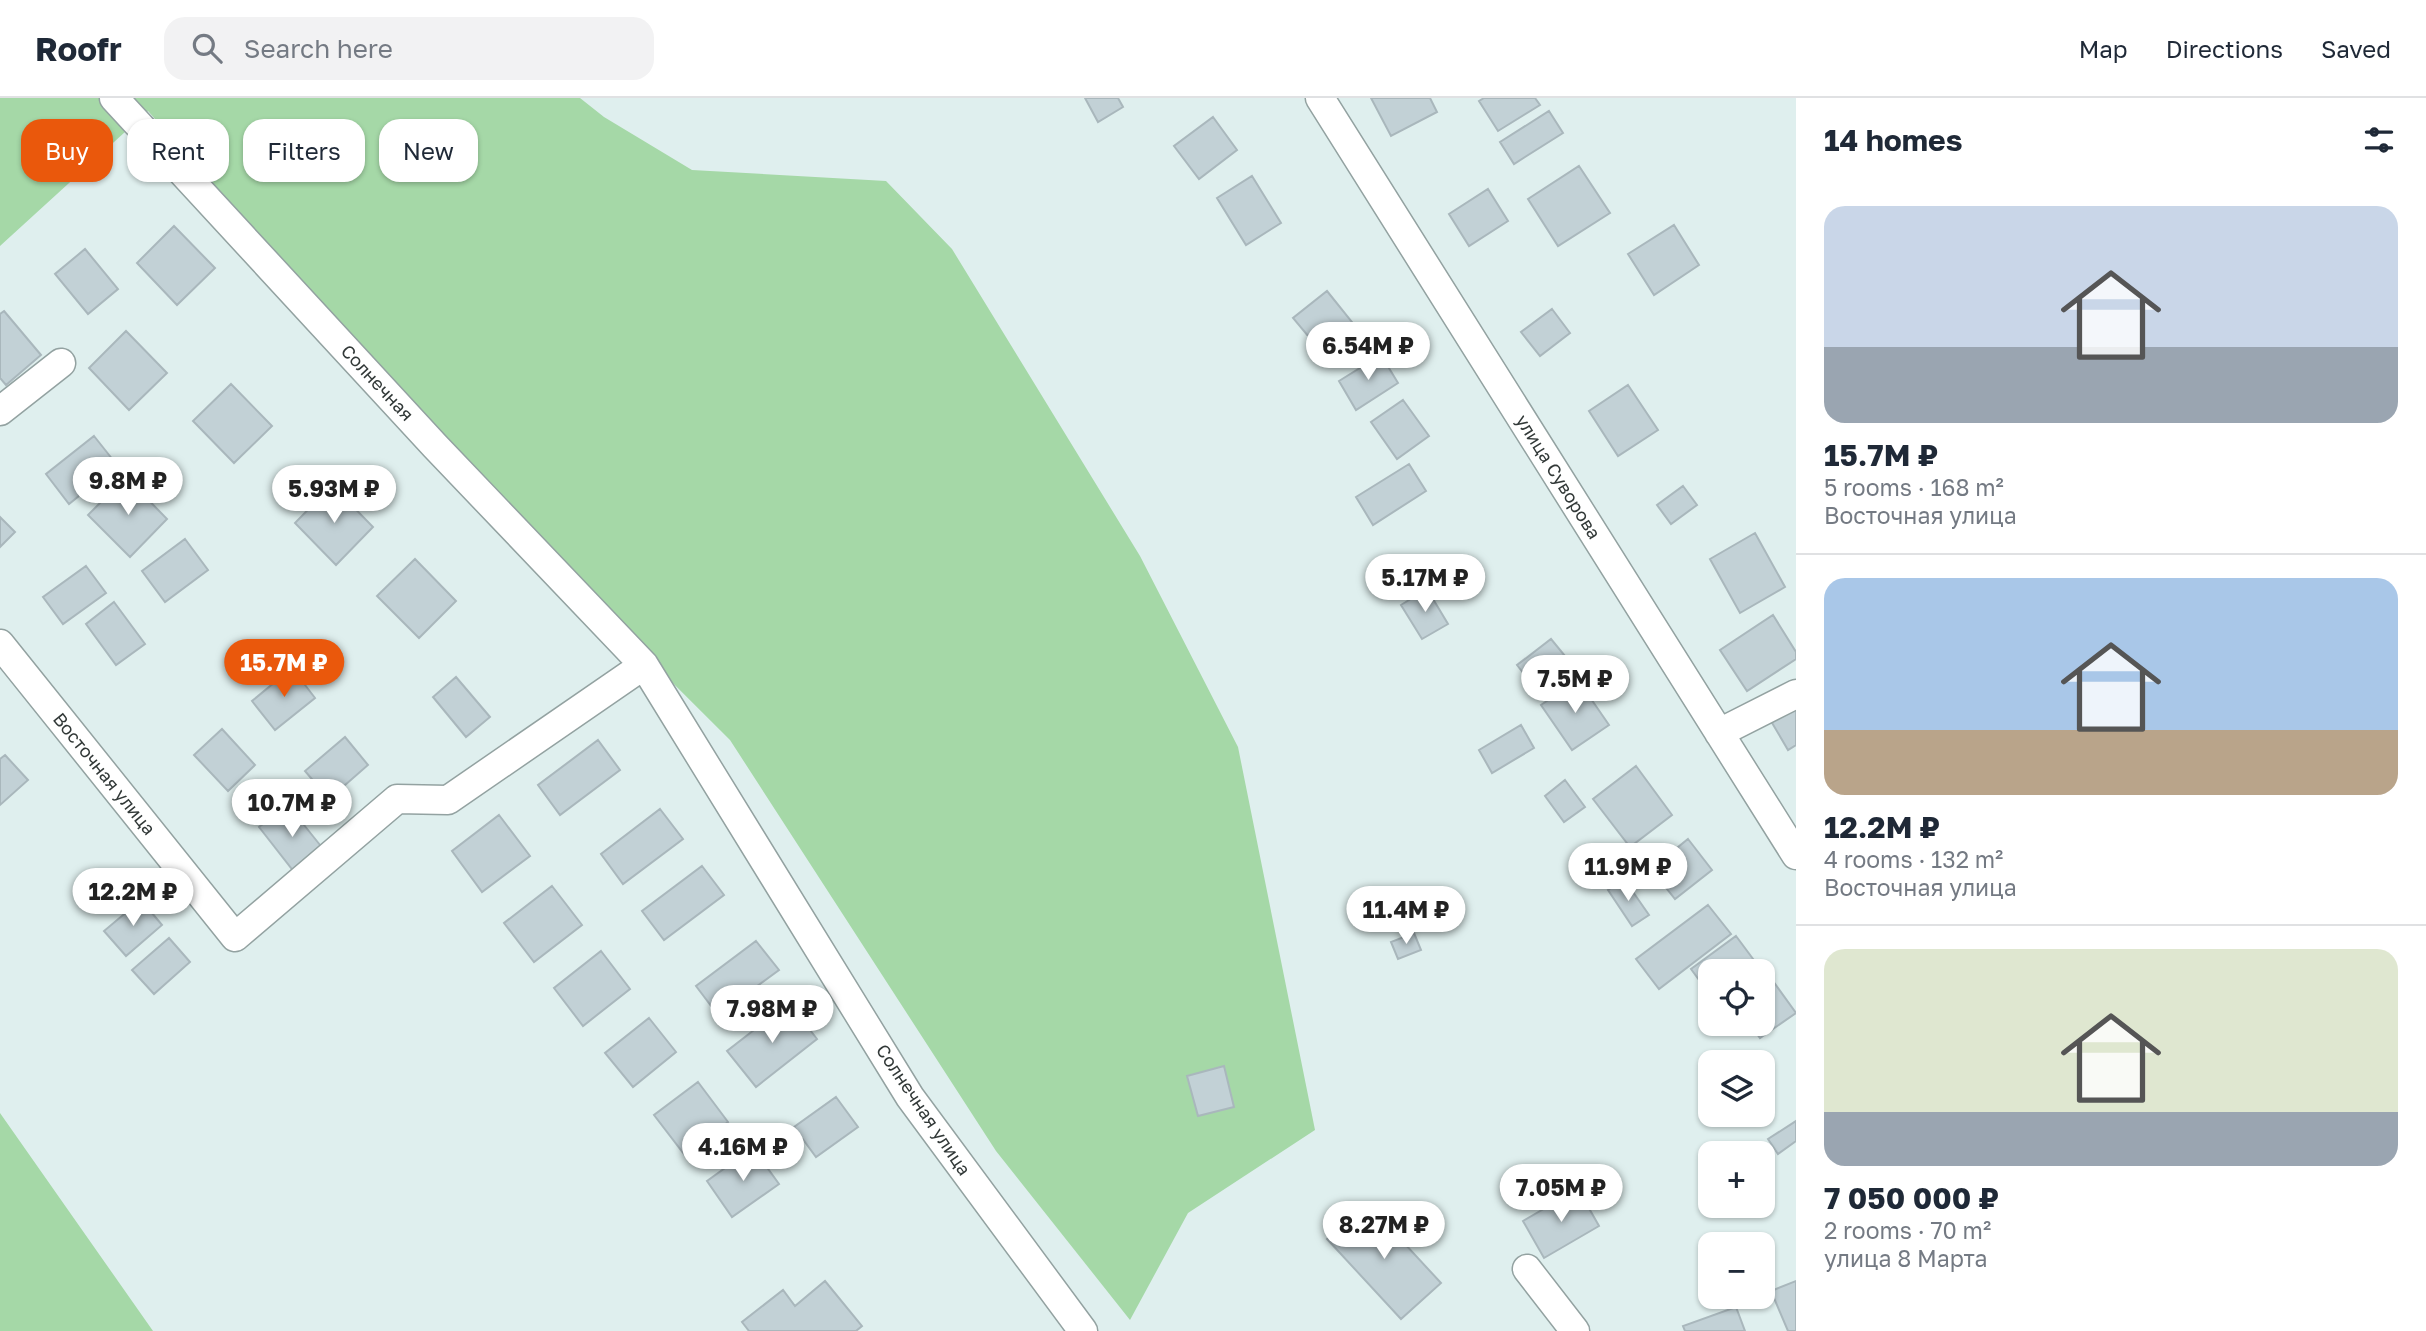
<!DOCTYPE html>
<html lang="en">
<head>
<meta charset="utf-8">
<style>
	body { margin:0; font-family:"Golos Text",sans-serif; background:#f2f2f3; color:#1f2937; height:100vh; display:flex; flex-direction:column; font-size:26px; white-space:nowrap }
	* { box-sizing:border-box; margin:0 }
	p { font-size:23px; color:#747a83 }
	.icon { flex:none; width:38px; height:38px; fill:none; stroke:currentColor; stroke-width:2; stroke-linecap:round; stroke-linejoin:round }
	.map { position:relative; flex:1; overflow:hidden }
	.drawer { display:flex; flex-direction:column; background:#fff; width:630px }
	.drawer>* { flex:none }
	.hud { position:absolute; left:21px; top:21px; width:665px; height:63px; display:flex; gap:14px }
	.fabs { position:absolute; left:1698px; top:861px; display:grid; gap:14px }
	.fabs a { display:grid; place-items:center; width:77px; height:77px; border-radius:14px; background:#fff; box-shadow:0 2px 5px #0004; font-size:35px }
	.price { position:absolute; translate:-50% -60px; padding:0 16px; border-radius:24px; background:#fff; color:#222; font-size:23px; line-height:46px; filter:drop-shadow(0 2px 4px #0008) }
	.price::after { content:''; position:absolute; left:50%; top:42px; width:21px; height:16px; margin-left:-10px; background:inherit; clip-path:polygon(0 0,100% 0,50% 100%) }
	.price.on { background:#ea580c; color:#fff }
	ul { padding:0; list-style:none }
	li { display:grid; align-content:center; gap:14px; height:371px; padding:0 28px }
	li+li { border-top:2px solid #e0e1e3 }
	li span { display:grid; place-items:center; height:217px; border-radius:21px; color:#555 }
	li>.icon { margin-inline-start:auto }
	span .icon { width:126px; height:126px; fill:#fffc; stroke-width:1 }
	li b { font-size:30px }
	h2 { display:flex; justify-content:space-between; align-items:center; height:84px; padding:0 28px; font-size:30px }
	.pill { padding:0 24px; border-radius:21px; background:#fff; box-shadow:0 2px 5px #0004; font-size:24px; line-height:63px }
	.pill.on { background:#ea580c; color:#fff }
	header { display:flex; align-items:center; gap:42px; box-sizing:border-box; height:98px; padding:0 35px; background:#fff; border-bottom:2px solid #e0e1e3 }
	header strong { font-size:33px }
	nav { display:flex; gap:38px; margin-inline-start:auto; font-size:24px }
	.search { width:490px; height:63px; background:#f2f2f3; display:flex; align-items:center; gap:18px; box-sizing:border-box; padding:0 24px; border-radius:21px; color:#747a83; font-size:26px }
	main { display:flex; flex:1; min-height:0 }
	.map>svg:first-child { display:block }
	.green { fill:#a5d8a7 }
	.building { fill:#c2d1d6; stroke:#a9b7bc; stroke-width:2 }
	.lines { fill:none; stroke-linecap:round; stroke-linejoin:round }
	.minor-casing { stroke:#93a2a1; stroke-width:31 }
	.minor { stroke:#fff; stroke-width:28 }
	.labels { text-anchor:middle; stroke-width:7; stroke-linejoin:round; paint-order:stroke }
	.street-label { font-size:18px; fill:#323938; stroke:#fff }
</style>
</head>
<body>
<header>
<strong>Roofr</strong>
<div class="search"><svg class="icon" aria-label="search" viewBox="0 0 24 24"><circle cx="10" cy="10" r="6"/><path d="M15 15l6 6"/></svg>Search here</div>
<nav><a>Map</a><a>Directions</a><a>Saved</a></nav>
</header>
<main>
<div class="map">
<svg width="1796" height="1233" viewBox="0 0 1796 1233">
	<rect width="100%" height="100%" fill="#dfefee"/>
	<path class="green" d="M0,0h580l24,19 88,53 194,11 66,68 188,307 98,191 77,383 -127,83 -58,107 -134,-169 -266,-411 -295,-294 -143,-172 -144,-163 -148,135z
		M0,1015l153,218h-153z"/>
	<path class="building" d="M1085,0h33l5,9 -25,15z
		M1371,0h59l7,14 -46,24z
		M1484,0h51l5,7 -42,26 -19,-30z
		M1549,13l14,22 -49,31 -14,-22z
		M1213,19l24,33 -38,29 -25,-33z
		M1579,68l31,47 -52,33 -30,-47z
		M1252,78l29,47 -35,22 -29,-47z
		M1488,91l20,32 -39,25 -20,-32z
		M1674,127l25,40 -45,30 -26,-41z
		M174,128l41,42 -38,37 -40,-42z
		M85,151l33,40 -30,25 -33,-40z
		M1327,193l25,31 -33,27 -26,-31z
		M1552,211l18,24 -30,23 -19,-24z
		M4,213l37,44 -35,30 -6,-7v-64z
		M126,233l41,42 -38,37 -40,-42z
		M1381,257l17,28 -42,27 -17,-29z
		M231,286l41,42 -38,37 -41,-42z
		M1628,287l30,45 -40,26 -29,-45z
		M1403,302l26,36 -32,23 -26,-37z
		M94,338l23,29 -48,39 -23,-30z
		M1409,366l17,27 -53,34 -17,-28z
		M126,379l41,42 -37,38 -42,-42z
		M332,387l41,42 -37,38 -41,-42z
		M1683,388l14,19 -26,19 -14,-19z
		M0,419l15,15 -15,15z
		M1755,435l30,54 -45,26 -30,-54z
		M185,441l23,31 -43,32 -23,-31z
		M415,461l41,42 -37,37 -42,-42z
		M86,468l20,27 -43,31 -20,-27z
		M1427,491l21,35 -26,15 -21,-34z
		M114,504l31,42 -29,21 -30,-41z
		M1773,517l23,37v7l-49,32 -27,-41z
		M1551,541l19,23 -35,26 -18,-23z
		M292,570l23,30 -40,32 -23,-29z
		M456,579l34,40 -24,20 -33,-40z
		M1578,582l31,45 -37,25 -31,-45z
		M1796,609v38l-8,5 -17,-29z
		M1521,627l13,23 -42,25 -13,-23z
		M222,631l33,36 -27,26 -34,-36z
		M345,639l23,28 -39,34 -24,-28z
		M598,642l22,30 -60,45 -22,-30z
		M5,657l23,25 -28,25v-46z
		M1636,668l36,49 -42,32 -37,-48z
		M1565,682l20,27 -21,15 -19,-26z
		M288,707l36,45 -29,23 -36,-46z
		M660,711l23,30 -60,45 -22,-30z
		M499,717l31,41 -48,36 -30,-41z
		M1688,741l24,31 -37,29 -24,-30z
		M702,768l22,29 -60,45 -22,-29z
		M1624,781l25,36 -17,11 -24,-36z
		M552,788l30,39 -48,37 -30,-39z
		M141,802l21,25 -36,31 -22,-25z
		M1708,807l23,29 -72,55 -23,-30z
		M1414,835l7,17 -23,9 -7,-17z
		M1736,838l23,31 -6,4h-43v24l-19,-26z
		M169,840l21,24 -36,32 -22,-24z
		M756,843l23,29 -61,45 -22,-29z
		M601,853l29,38 -47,37 -29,-38z
		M1773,883l23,32 -36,25 -10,-14h12v-35z
		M789,905l28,36 -61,48 -29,-36z
		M649,920l27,34 -43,35 -28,-34z
		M1224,968l10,41 -36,9 -11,-40z
		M698,984l30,40 -44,32 -30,-39z
		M836,999l22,30 -42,30 -22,-30z
		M1796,1023v20l-18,13 -10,-15z
		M753,1050l26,36 -47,33 -25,-36z
		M1578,1091l21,37 -55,32 -21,-37z
		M1367,1105l74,80 -40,36 -74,-80z
		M825,1183l37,45 -6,5h-107l-7,-9 41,-32 12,16z
		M1796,1183v50h-8l-17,-40z
		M1736,1209l9,24h-60l-2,-5z"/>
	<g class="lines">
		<defs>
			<path id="minor" d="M114,0l321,348 209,219 266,432 173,234
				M1320,0l476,757
				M0,313l61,-48
				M0,546l235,293 162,-138 51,1 196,-135
				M1719,635l77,-39
				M1527,1171l48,62"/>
		</defs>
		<use href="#minor" class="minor-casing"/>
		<use href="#minor" class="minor"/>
	</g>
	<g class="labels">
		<g class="street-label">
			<text transform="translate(377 285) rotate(47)" y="6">Солнечная</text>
			<text transform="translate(1558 379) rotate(58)" y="6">улица Суворова</text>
			<text transform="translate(104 676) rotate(51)" y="6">Восточная улица</text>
			<text transform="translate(923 1012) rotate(56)" y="6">Солнечная улица</text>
		</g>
	</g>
</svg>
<div class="fabs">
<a><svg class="icon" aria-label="locate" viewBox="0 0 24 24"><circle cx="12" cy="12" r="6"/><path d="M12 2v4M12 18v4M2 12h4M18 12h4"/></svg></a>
<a><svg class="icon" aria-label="layers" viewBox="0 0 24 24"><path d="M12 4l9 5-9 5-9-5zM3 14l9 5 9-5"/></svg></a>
<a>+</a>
<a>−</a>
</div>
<b class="price" style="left:1368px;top:284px">6.54M ₽</b>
<b class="price" style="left:128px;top:419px">9.8M ₽</b>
<b class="price" style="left:334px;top:427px">5.93M ₽</b>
<b class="price" style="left:1425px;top:516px">5.17M ₽</b>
<b class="price on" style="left:284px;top:601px">15.7M ₽</b>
<b class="price" style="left:1575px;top:617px">7.5M ₽</b>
<b class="price" style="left:292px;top:741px">10.7M ₽</b>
<b class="price" style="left:1628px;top:805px">11.9M ₽</b>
<b class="price" style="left:133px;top:830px">12.2M ₽</b>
<b class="price" style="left:1406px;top:848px">11.4M ₽</b>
<b class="price" style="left:772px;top:947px">7.98M ₽</b>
<b class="price" style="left:743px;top:1085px">4.16M ₽</b>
<b class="price" style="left:1561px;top:1126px">7.05M ₽</b>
<b class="price" style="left:1384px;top:1163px">8.27M ₽</b>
<div class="hud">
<a class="pill on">Buy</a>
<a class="pill">Rent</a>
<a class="pill">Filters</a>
<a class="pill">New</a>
</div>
</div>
<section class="drawer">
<h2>14 homes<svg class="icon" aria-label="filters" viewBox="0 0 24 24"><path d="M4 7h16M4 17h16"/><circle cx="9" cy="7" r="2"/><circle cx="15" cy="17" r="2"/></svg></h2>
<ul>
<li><span style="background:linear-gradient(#c9d6e8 65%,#9aa5b1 0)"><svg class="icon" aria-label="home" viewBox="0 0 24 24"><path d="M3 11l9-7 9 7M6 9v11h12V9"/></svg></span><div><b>15.7M ₽</b><p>5 rooms · 168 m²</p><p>Восточная улица</p></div></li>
<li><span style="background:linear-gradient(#a9c7e8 70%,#b9a48a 0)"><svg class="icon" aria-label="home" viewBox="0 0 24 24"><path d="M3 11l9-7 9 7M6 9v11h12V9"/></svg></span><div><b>12.2M ₽</b><p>4 rooms · 132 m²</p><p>Восточная улица</p></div></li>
<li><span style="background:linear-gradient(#dfe7d0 75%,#9aa5b1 0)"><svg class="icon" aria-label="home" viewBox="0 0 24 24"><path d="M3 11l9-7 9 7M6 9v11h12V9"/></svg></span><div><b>7 050 000 ₽</b><p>2 rooms · 70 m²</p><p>улица 8 Марта</p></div></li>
</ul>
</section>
</main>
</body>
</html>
